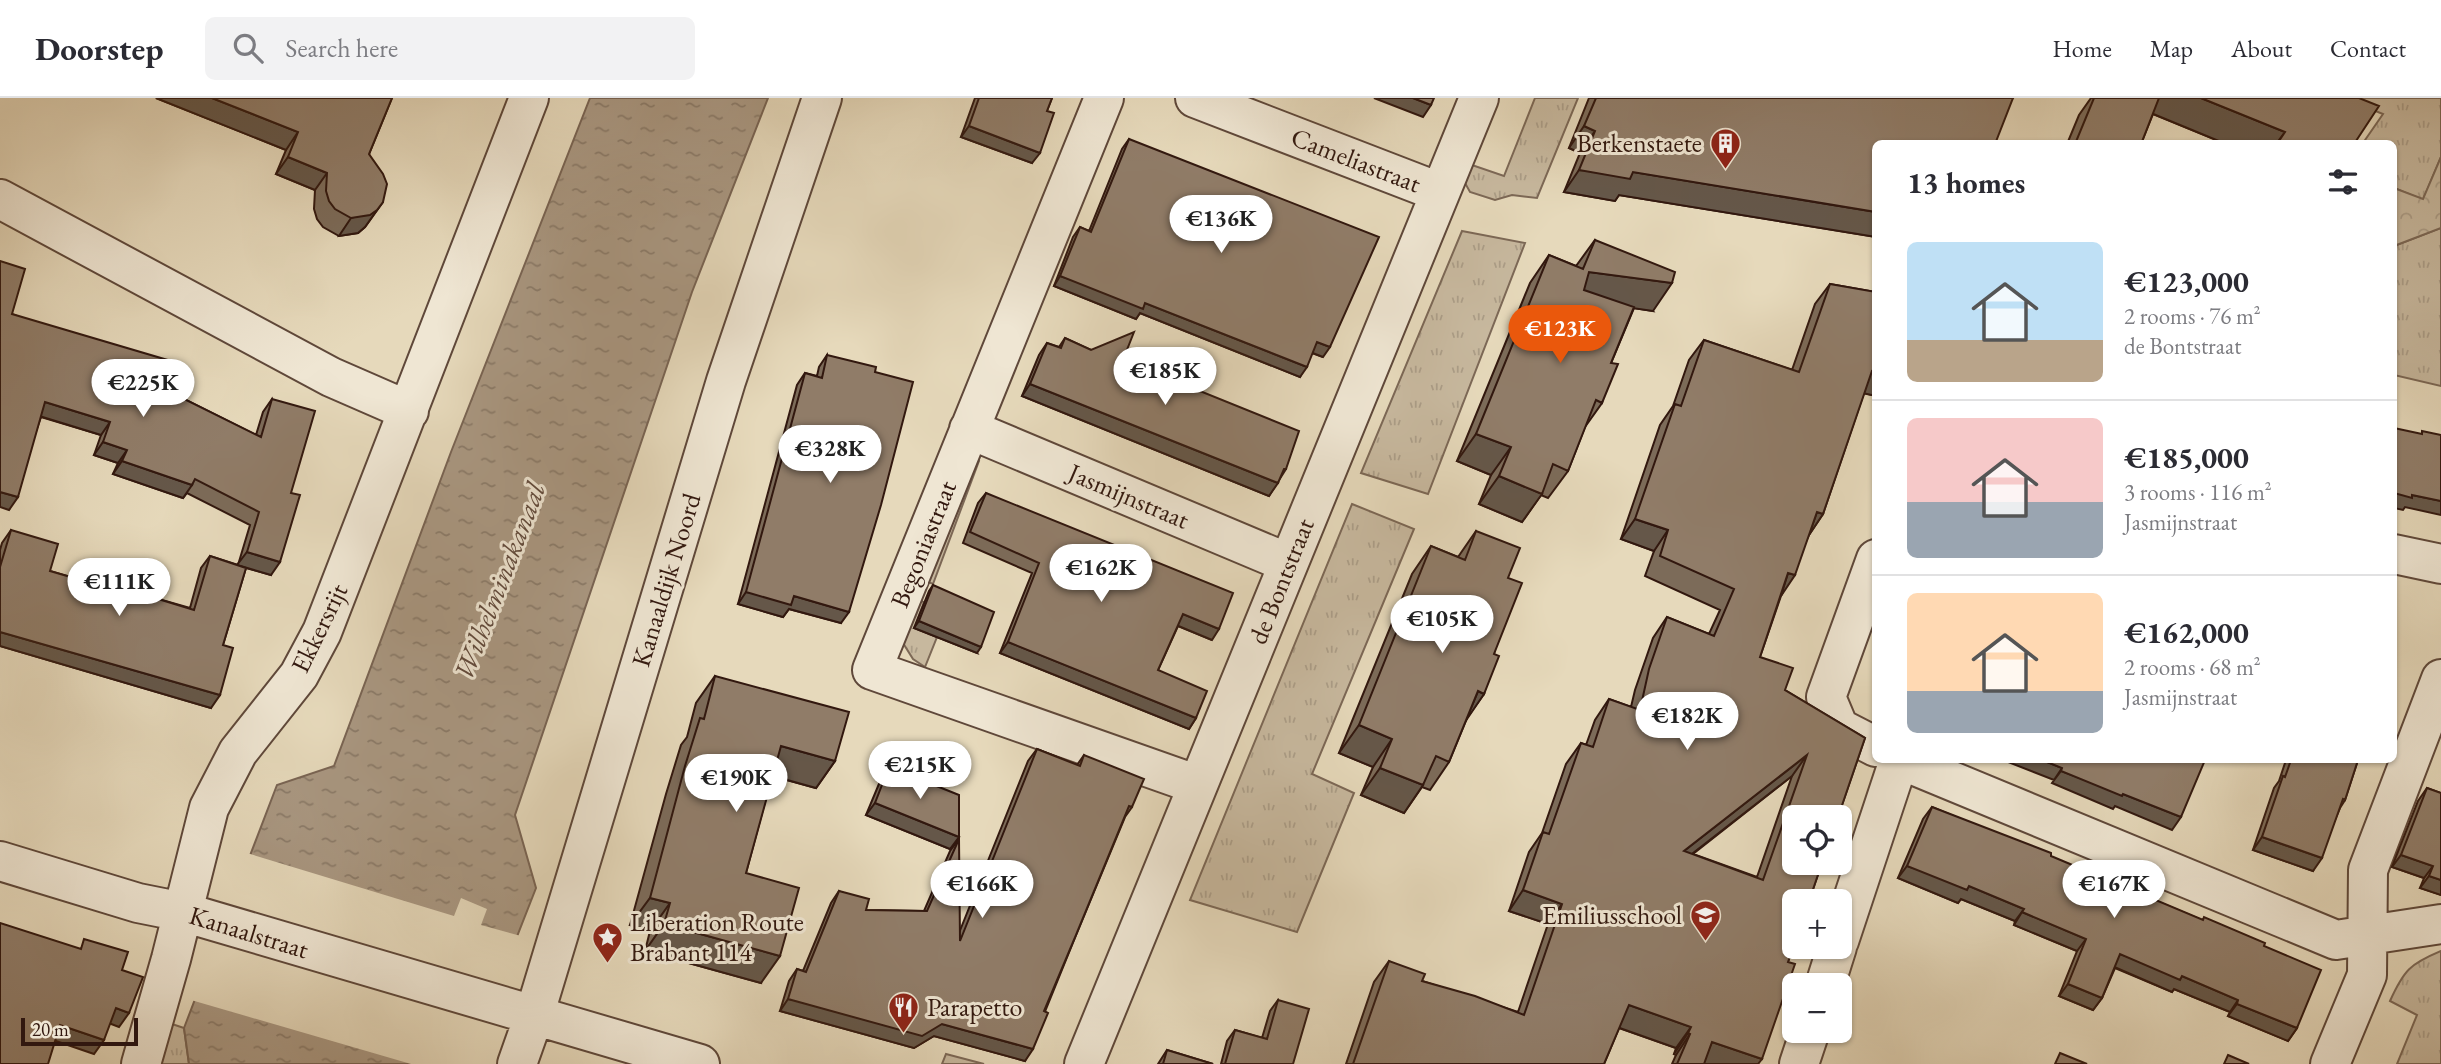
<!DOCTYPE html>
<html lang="en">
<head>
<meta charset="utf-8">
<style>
	body { margin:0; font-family:"EB Garamond",serif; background:#f2f2f3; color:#2b2b33; height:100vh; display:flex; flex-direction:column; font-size:26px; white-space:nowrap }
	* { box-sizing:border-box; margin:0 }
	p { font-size:23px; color:#7c7c81 }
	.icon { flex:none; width:38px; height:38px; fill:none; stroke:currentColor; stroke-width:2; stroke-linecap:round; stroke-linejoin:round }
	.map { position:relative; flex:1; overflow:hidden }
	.drawer { position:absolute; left:1872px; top:42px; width:525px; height:623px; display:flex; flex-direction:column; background:#fff; border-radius:10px; box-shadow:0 2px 5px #0004 }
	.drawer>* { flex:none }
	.tools { position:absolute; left:1782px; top:707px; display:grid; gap:14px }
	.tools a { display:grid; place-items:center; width:70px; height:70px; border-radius:10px; background:#fff; box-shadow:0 2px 5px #0004; font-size:35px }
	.scale { position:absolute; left:21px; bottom:18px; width:117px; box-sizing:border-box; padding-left:7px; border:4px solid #32180f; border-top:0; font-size:19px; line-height:24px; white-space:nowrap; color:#32180f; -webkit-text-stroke:5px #efe6d3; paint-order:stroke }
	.price { position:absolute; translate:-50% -60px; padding:0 16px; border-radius:24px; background:#fff; color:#222; font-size:23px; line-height:46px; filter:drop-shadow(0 2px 4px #0008) }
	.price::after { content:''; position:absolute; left:50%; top:42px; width:21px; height:16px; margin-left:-10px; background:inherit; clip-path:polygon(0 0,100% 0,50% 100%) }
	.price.on { background:#ea580c; color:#fff }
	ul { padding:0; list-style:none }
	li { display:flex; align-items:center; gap:21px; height:175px; padding:0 35px }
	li+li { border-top:2px solid #e1e1e2 }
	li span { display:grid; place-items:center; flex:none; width:196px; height:140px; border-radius:10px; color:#555 }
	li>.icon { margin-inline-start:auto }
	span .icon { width:84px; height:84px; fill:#fffc; stroke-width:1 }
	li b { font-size:30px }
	h2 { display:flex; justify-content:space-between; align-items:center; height:84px; padding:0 35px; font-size:30px }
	header { display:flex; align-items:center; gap:42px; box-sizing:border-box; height:98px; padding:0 35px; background:#fff; border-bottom:2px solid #e1e1e2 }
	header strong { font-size:33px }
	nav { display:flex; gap:38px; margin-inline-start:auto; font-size:24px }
	.search { width:490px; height:63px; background:#f2f2f3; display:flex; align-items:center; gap:18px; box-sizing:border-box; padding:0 24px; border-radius:10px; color:#7c7c81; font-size:26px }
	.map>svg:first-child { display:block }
	.grass { fill:url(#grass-tufts); stroke:#7c6856; stroke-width:2 }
	.forest { fill:url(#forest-crowns); stroke:#7c6856; stroke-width:2 }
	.water { fill:url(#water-ripples); stroke:#796453; stroke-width:2 }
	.pier { fill:#e6d9bb }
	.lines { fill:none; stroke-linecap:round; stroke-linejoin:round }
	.minor-casing { stroke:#5f483a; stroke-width:42 }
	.minor { stroke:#efe6d3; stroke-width:38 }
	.wall { fill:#7c6b59; stroke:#32180f; stroke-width:2; fill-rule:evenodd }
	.shaded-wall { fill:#655749; stroke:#32180f; stroke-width:2 }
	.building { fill:#907c68; stroke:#32180f; stroke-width:2; fill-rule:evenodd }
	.labels { text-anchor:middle; stroke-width:6; stroke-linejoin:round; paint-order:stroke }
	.poi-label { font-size:26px; fill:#32180f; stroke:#efe6d3; text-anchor:end }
	.street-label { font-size:26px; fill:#32180f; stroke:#efe6d3 }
	.water-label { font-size:28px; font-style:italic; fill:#624b3d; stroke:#efe6d3 }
</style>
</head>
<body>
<header>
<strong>Doorstep</strong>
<div class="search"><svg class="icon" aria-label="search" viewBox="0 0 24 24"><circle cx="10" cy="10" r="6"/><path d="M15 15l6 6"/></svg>Search here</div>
<nav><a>Home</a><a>Map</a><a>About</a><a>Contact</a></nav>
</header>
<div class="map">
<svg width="2441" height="966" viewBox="0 0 2441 966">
	<defs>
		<pattern id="grass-tufts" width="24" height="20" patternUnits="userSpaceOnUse" patternTransform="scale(1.75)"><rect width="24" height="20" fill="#c7b89e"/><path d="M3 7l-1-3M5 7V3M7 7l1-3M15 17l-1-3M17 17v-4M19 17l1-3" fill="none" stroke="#ab9d87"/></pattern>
		<pattern id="forest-crowns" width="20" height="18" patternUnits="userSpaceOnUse" patternTransform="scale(1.75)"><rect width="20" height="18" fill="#c7b89e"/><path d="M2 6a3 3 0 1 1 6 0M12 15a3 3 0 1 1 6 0" fill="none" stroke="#ab9d87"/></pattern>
		<pattern id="water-ripples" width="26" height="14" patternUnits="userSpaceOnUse" patternTransform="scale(1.75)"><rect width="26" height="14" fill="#a99781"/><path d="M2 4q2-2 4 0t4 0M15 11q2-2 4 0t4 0" fill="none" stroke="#8a7a68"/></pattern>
	</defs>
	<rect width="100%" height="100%" fill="#e6d9bb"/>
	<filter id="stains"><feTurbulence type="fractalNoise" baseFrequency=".00286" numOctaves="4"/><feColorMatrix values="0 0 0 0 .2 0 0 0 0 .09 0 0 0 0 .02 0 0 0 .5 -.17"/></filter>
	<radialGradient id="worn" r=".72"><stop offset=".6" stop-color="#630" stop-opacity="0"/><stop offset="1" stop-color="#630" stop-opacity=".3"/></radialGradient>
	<path class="grass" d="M1535,0h43l-41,100 -25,-3 -17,5 -25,-8 -5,-9 7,-18 32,11z
		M2343,0h98v59l-18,43 -29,-12v-44l-31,-1 20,-29z
		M2441,130v158l-47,-11v-129z
		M1462,133l63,12 -97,251 -67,-21z
		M976,361l3,2 -46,123 -10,-4z
		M1352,406l62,25 -102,245 42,19 -57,139 -107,-32z
		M915,501l9,3 -9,25 22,10 -12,30 -12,-8 -10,-16z
		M2441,853v113h-44l20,-49 -27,-14c14,-31 20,-37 51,-50z
		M163,923l21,7 5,36h-33z
		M946,956l38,10h-42z"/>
	<path class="forest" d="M2441,59v71l-47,18v-58l29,11z"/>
	<path class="water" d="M590,0h178l-76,194 -177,523 21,73 -69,176h-278l-5,-36 93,-243 57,-19 117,-314z"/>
	<path class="pier" d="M247,755l207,63 7,-18 26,11 -6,16 40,11 -50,128h-60l-220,-64z"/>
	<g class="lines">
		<defs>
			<path id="minor" d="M1104,0l-232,572 326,115
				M1195,0l244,94
				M0,101l331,178 78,34
				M969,331l319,134
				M2394,456l47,10
				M1876,461l-50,138 13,31 37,19
				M1901,662l435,180 105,-16
				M0,763l138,42 45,9 517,152
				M1839,843l60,-181
				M1825,887l12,-38
				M141,966l30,-105 38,-151 29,-56 61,-77 23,-43 207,-534
				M517,966l17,-48 192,-635 96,-283
				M1084,966l395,-966
				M1799,966l11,-33
				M2330,966l37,-89 1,-105 73,-191"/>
		</defs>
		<use href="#minor" class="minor-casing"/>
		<use href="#minor" class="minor"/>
	</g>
	<path class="wall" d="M156,0h236l-23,56 14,48 -18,25 -7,6 -19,3 -16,-9 -6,-8 -3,-10 1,-19 -39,-16 10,-24z
		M975,0h77l-5,13 -15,52 -71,-26z
		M1589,0h424l-137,139 -257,-42 -4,6 -51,-9 16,-39 -11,-5z
		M2091,0h268l-5,46h-128l-73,-30 -12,30h-74l12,-29z
		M1129,41l194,218 -11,-4 -12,24 -160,-64 -4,6 -82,-33 19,-49 7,-10 9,4 33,-82z
		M1595,142l58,71 -19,-3 -23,55 -9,40 -17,24 -17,44 -20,27 -7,-3 -19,27 -43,-18 12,-29 -34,-14 73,-178 19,-28 27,11z
		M1830,186l46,8v104l-12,-3 -41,121 -14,21 -28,61 -21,61 25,33 80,48 -77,224 -30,102h-86l4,-9 -2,-1 2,-6 -57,-20 -15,36h-258l28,-82 15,-21 33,20 96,31 30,-88 -39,-13 20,-59 13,-19 24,-69 15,-21 5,2 9,-25 14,-21 22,8 4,-17 18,-52 14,-21 42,17 11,-24 -75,-34 9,-25 -33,-12 39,-114 13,-19 16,-46 15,-20 88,30 23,-66zM1792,678l-35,101 -64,-23z
		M12,216l154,64 14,19 76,38 7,-23 9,-13 19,94 -20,82 -25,-7 -23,77 -12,63 -211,-62v-96l2,-7 9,-13 39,41 92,27 3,-3 45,13 11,-40 9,-12 28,9 12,-40 -63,-32 -4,5 -70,-24 5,-11 -24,-8 7,-20 -60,-18 -32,93z
		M1065,240l26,12 32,10 163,109 -17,27 -247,-100 17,-41 8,-12 12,4z
		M827,257l14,268 -52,-14 -6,8 -45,-13 59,-219 8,-12 12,3 2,-9z
		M986,395l226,147 -34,-14 -20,44 38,48 -7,11 -189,-76 32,-80 -69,-30 15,-40z
		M1476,433l32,47 -14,76 -10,40 -17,24 -18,44 -19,28 -8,-3 -18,26 -43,-18 12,-28 -34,-14 73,-179 19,-28 27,11z
		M933,487l44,68 -63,-25 15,-37z
		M715,578l120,85 -19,27 -44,-12 -26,97 15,110 -116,-32 5,-20 -20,-6 36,-131 15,-49 6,-8 9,-34z
		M1037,651l40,16 7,-10 48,52 -7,10 -49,118 -51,126 -91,-25 -20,12 -134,-37 9,-30 8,-12 6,2 28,-68 8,-12 27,19 58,1 26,-60 9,-12v94l69,-172z
		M2286,662h72l-13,40 -5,8 -27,63 -60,-21 21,-62 5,-7z
		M889,669l70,70 -9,12 -84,-34 15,-36z
		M2427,690l14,5v102l-21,-7 4,-10 -32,-11 26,-66z
		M1932,709l332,139 33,82 -9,13 -60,-25 2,-4 -56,-23 -2,3 -57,-24 -13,30 -9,12 -34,-14 18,-45 -63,-26 1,-4 -54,-22 -3,4 -60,-25 25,-59z
		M1278,902l15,64h-72l6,-23 8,-11 27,8 8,-27z
		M1167,952l46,14h-55z"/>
	<path class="shaded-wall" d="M156,0h56l86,34 -12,18z
		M1374,0h39l18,7 -8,12z
		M2155,0h46l84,34 -9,12h-50l-80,-33z
		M969,28l71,27 -8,10 -71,-26z
		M1584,28l11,5 -15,22 -11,-5z
		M288,59l39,16 -12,17 -39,-16z
		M1579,72l54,2 243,40v25l-257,-42 -4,6 -51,-9z
		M377,112l-12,17 -7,6 -19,3 12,-18z
		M1589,174l83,11 -19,28 -84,-12z
		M1060,178l85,27 162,64 -7,10 -160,-64 -4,6 -82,-33z
		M1317,244l13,5 -7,10 -13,-5z
		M1872,273l4,1v24l-18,-4z
		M1030,286l248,99 -9,13 -247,-100z
		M45,304l65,20 -9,13 -65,-20z
		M1476,336l35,13 -20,28 -34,-14z
		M103,344l24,8 -9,13 -24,-8z
		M122,363l70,24 -9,13 -70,-24z
		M1499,378l43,18 -20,28 -43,-18z
		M0,394l18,5 -9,13 -9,-3z
		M2394,395l18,2 29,6v14l-36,-8 -2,3 -9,-2z
		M1817,414l6,2 -14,21z
		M1635,421l33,11 -14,21 -33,-12z
		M247,454l33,10 -9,13 -34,-10z
		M1788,475l7,2 -14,21z
		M746,494l48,4 55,16 -8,11 -52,-14 -6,8 -45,-13z
		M1183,516l36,15 -7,11 -36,-15z
		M919,523l62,26 -4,6 -63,-25z
		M0,534l220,63 -9,13 -211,-62z
		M1008,544l188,76 -7,11 -189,-76z
		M1478,593l6,3 -19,28z
		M1359,627l33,14 -19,28 -34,-14z
		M781,648l54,15 -19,27 -54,-15z
		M1807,657l-15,21 -122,95 14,-20z
		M2003,662h39l20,8 -8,12z
		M1380,670l43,17 -19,28 -43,-18z
		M2061,673l62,23 58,23 -9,13 -57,-24 -2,3 -61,-26z
		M875,705l84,34 -9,12 -84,-34z
		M2262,739l60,21 -9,13 -60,-21z
		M2401,757l32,11 -9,12 -32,-11z
		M1907,768l62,20 55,23 -9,12 -54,-22 -3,4 -60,-25z
		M2429,778l12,4v15l-21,-7z
		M1523,792l39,14 -14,20 -39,-13z
		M650,800l20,5 -20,28 -20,-6z
		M2022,814l64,27 -9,12 -63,-26z
		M664,826l116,32 -19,27 -116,-32z
		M2120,856l62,22 56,24 -8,12 -56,-23 -2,3 -60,-26z
		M2068,886l34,14 -9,12 -34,-14z
		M788,901l154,25 91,25 -8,12 -91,-25 -20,12 -134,-37z
		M2237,906l60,24 -9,13 -60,-25z
		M1629,907l62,22 -15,21 -62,-22z
		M116,910l13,5 -10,14 -13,-5z
		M60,927l44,15 -10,14 -44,-15z
		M1688,935l2,1 -14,21 -2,-1z
		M1712,944l50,17 -4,5h-56z"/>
	<path class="building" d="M212,0h180l-23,56 14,20 4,10 -4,18 -6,8 -7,5 -19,3 -16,-9 -6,-8 -3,-10 1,-18 -39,-16 10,-25z
		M979,0h73l-5,13 7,2 -14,40 -71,-27z
		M1413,0h21l-3,7z
		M1596,0h417l-18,46h-119v68l-243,-40 -3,7 -51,-9 16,-39 -11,-5z
		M2094,0h65l-18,46h-66z
		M2201,0h158l20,8 -25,38h-77l8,-12z
		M1129,41l250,98 -49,110 -13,-5 -10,25 -162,-64 -2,6 -83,-33 20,-49 11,5z
		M1595,142l80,32 -3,11 -83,-11 -5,18 50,17 -23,56 7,1 -16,39 -6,-3 -28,71 -15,-7 -11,30 -43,-18 12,-29 -35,-13 73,-179 34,14z
		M0,163l25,8 -13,45 159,47 -5,17 18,5 -4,14 81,40 11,-38 43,12 -24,82 9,2 -20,67 -33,-10 12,-40 -64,-33 -3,6 -70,-24 5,-11 -24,-8 7,-20 -65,-20 -27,95 -18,-5z
		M1830,186l46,8v80l-4,-1 -49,143 -6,-2 -22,63 -7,-2 -28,84 33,11 -8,22 80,48 -27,79h-44v46h28l-13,38h-15v44l-6,17 7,2 -33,95 -50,-17 -8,22h-27l13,-30 -2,-1 3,-6 -62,-22 -25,59h-251l36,-103 36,13 -3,7 53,15 49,19 38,-111 -39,-14 20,-58 6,2 32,-91 12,4 16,-48 31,11 9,-41 18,-52 47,19 20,-47 -74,-33 8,-26 -33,-11 40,-115 6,2 23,-66 95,32zM1807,657l-44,125 -79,-29z
		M1134,234l-11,28 176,71 -13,38h-2l-6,14 -248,-99 17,-41 14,5 4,-10 26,12z
		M827,257l49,12 -1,5 38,10 -32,123 -32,107 -55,-16 -3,9 -45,-13 59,-219 17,5z
		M2394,330l28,6v-3l19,4v66l-29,-6v3l-18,-5z
		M986,395l247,100 -14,36 -36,-15 -25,56 49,21 -11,27 -188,-76 31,-79 -69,-31z
		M11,432l47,14 -8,27 93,27 2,-3 49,15 16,-54 36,12 -23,77 10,3 -13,47 -220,-63v-65z
		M1476,433l44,17 -12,30 14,5 -28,71 5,2 -15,38 -6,-3 -29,71 -13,-6 -13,29 -43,-17 12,-29 -33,-14 72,-179 34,14z
		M933,487l61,27 -13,35 -62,-26z
		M715,578l134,36 -14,49 -54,-15 -35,127 53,15 -19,68 -116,-32 6,-21 -20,-5 35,-132 15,-48 4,1z
		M1037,651l43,17 4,-11 60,24 -12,28 -3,-1 -53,129 -32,76 4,2 -15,36 -91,-25 -20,12 -134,-37 9,-30 9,3 33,-81 30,8 -3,11 61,1 32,-72 1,102z
		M2042,662h163l-24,57 -58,-23 -1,2 -61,-25 1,-3z
		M2291,662h67l-13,40 -2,-1 -21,59 -60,-21 21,-61 2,1z
		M889,669l70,28v42l-84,-34z
		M2427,690l14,5v87l-12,-4 4,-10 -32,-11z
		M1932,709l119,46v3l152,64 1,-3 61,26 -1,3 57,24 -24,58 -60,-24 1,-4 -56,-24 -2,4 -60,-26 -18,44 -34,-14 18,-45 -64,-27 2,-3 -55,-23 -2,4 -60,-24z
		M0,825l81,26 3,-10 44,13 -6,18 21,7 -14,36 -13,-5 -12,32 -44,-15 -12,39h-48z
		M1278,902l31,9 -16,55h-68l10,-34 32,9z
		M1167,952l46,14h-50z
		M2060,955l27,11h-32z
		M2228,957l21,9h-25z"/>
	<defs>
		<symbol id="building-pin" viewBox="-11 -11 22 30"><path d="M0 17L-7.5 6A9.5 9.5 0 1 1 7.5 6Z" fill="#8f2418" stroke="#efe6d3"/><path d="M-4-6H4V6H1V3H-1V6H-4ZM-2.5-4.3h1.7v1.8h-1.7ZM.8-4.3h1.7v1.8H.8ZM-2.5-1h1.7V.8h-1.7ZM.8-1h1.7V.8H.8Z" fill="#fff"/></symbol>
		<symbol id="school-pin" viewBox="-11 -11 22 30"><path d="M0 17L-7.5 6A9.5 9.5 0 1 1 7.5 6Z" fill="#8f2418" stroke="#efe6d3"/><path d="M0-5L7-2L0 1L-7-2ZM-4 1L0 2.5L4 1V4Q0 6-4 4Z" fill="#fff"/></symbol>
		<symbol id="sight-pin" viewBox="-11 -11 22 30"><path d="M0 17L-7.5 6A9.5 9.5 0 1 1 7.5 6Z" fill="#8f2418" stroke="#efe6d3"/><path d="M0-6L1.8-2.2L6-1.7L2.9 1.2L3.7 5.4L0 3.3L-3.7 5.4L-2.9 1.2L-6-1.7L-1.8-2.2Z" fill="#fff"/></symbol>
		<symbol id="restaurant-pin" viewBox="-11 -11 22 30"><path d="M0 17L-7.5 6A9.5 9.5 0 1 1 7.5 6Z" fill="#8f2418" stroke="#efe6d3"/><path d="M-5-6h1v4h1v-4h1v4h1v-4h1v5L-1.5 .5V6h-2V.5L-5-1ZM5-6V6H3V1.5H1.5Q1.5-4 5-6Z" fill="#fff"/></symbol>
	</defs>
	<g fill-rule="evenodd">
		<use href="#building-pin" x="1708" y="28" width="35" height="47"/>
		<use href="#school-pin" x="1688" y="800" width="35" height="47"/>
		<use href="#sight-pin" x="590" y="822" width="35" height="47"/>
		<use href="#restaurant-pin" x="886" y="892" width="35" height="47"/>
	</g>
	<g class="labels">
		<g class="poi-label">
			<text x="1702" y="54">Berkenstaete</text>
			<text x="1682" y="826">Emiliusschool</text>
			<text x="630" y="833" text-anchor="start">Liberation Route<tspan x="630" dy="30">Brabant 114</tspan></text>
			<text x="927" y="918" text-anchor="start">Parapetto</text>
		</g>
		<g class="street-label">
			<text transform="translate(1356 62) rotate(21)" y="9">Cameliastraat</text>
			<text transform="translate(1129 398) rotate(23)" y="9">Jasmijnstraat</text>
			<text transform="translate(923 446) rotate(-68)" y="9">Begoniastraat</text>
			<text transform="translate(666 482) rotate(-73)" y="9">Kanaaldijk Noord</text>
			<text transform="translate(1281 483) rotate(-68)" y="9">de Bontstraat</text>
			<text transform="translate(319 530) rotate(-64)" y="9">Ekkersrijt</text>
			<text transform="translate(249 834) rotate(17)" y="9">Kanaalstraat</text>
		</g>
		<g class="water-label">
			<text transform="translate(499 483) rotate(-69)" y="10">Wilhelminakanaal</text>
		</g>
	</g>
	<rect width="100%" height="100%" filter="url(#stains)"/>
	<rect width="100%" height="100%" fill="url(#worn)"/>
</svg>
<div class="tools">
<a><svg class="icon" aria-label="locate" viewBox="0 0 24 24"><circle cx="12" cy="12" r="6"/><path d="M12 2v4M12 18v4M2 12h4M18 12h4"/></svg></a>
<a>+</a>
<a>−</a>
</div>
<div class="scale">20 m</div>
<b class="price" style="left:1221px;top:157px">€136K</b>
<b class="price on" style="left:1560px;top:267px">€123K</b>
<b class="price" style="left:1165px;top:309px">€185K</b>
<b class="price" style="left:143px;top:321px">€225K</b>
<b class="price" style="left:830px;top:387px">€328K</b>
<b class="price" style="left:1101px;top:506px">€162K</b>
<b class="price" style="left:119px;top:520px">€111K</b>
<b class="price" style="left:1442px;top:557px">€105K</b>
<b class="price" style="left:1687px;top:654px">€182K</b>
<b class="price" style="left:920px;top:703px">€215K</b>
<b class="price" style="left:736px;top:716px">€190K</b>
<b class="price" style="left:982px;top:822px">€166K</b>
<b class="price" style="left:2114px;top:822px">€167K</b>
<section class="drawer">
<h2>13 homes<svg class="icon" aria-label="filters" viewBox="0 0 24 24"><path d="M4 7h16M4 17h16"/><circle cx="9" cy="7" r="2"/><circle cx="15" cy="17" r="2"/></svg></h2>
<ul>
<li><span style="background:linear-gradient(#bfe0f5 70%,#b9a48a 0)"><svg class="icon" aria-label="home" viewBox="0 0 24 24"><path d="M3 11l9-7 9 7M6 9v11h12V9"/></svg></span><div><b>€123,000</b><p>2 rooms · 76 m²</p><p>de Bontstraat</p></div></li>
<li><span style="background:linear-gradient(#f6c9c9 60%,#9aa5b1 0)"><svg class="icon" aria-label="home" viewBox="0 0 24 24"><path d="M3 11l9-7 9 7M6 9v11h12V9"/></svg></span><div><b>€185,000</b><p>3 rooms · 116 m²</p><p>Jasmijnstraat</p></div></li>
<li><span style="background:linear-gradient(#ffd9b3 70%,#9aa5b1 0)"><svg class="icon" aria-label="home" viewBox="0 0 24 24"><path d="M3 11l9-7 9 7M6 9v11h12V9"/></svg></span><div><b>€162,000</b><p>2 rooms · 68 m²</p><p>Jasmijnstraat</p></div></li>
</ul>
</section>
</div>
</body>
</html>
